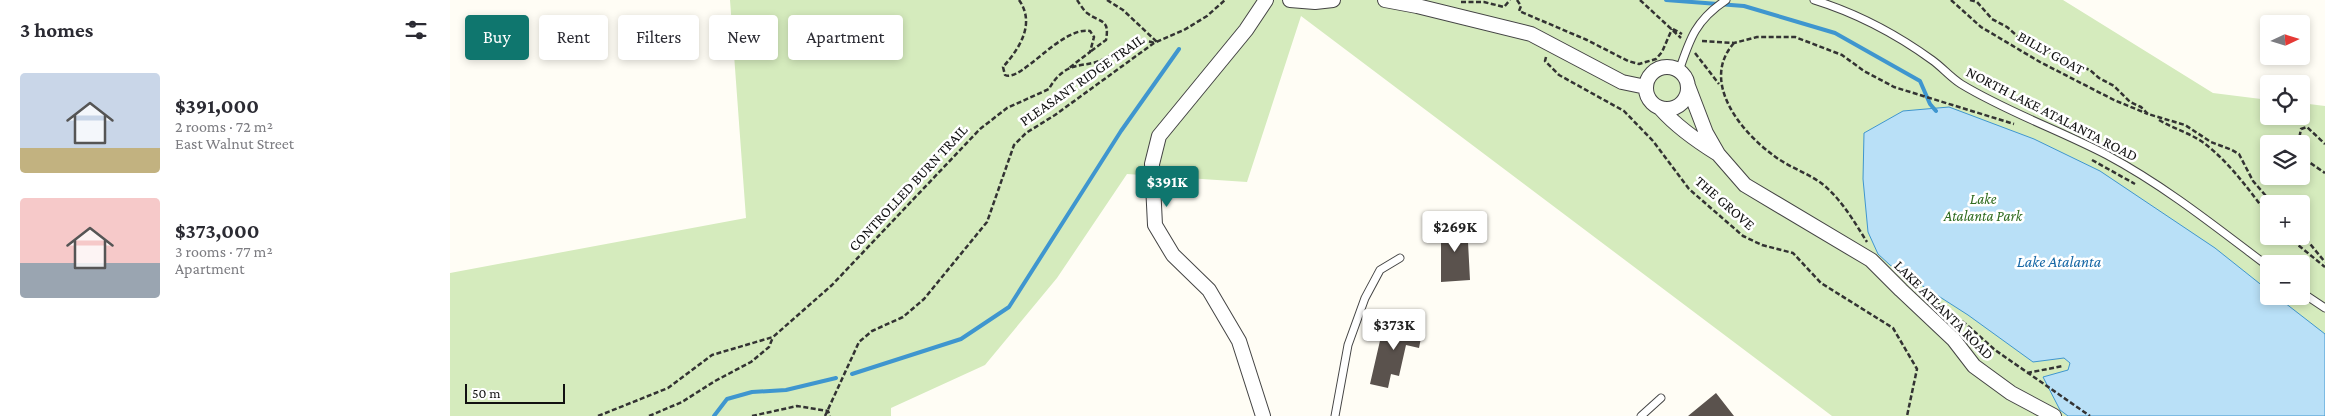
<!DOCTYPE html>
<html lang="en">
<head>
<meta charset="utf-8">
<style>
	body { margin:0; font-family:"Crimson Pro",serif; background:#f2f2f3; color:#2b2b33; height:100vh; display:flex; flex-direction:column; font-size:19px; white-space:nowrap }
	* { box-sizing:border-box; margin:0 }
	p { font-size:16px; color:#7c7c81 }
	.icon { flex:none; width:28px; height:28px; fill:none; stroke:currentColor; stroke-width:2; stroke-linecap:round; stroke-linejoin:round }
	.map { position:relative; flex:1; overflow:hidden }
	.panel { display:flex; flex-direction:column; background:#fff; width:450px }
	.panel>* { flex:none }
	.banner { position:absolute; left:15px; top:15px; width:475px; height:45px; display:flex; gap:10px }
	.needle { width:32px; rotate:86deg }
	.fabs { position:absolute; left:1810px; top:15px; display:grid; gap:10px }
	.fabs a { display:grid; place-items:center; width:50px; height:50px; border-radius:5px; background:#fff; box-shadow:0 2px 8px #0003; font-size:25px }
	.scale { position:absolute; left:15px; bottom:12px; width:100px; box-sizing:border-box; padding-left:5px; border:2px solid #111; border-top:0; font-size:14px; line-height:18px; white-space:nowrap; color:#111; -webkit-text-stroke:4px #fff; paint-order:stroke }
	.price { position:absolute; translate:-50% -42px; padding:0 11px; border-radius:5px; background:#fff; color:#222; font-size:16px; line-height:32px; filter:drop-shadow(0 1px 2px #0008) }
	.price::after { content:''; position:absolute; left:50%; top:30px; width:15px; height:11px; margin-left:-8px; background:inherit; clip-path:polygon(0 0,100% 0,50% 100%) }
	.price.active { background:#0f766e; color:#fff }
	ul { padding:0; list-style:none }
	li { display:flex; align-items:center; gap:15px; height:125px; padding:0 20px }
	li span { display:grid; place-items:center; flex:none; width:140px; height:100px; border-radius:5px; color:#555 }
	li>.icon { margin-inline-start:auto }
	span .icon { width:60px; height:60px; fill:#fffc; stroke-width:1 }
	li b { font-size:21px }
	h2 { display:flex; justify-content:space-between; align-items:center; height:60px; padding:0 20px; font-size:21px }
	.chip { padding:0 18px; border-radius:5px; background:#fff; box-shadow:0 2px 8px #0003; font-size:18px; line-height:45px }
	.chip.active { background:#0f766e; color:#fff }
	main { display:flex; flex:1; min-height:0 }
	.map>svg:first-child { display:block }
	.green { fill:#d5ebbd; fill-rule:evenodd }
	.water { fill:#b9e0f7; stroke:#3f96cf }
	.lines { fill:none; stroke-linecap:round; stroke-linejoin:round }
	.stream { stroke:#3f96cf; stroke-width:4 }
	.building { fill:#5a524d }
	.service-casing { stroke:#444; stroke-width:9 }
	.minor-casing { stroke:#444; stroke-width:16 }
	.path { stroke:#333; stroke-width:2.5; stroke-dasharray:5 2.5; stroke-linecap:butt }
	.service { stroke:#fff; stroke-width:7 }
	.minor { stroke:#fff; stroke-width:14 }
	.labels { text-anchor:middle; stroke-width:5; stroke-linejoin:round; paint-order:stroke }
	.street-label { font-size:15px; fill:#111; stroke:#fff }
	.park-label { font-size:15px; font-style:italic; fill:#2f6b1f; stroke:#fff }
	.water-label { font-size:16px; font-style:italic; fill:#1768a6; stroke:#fff }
</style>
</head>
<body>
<main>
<section class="panel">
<h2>3 homes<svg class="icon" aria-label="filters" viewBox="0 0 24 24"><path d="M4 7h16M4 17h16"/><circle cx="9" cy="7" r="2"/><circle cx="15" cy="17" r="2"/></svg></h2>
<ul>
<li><span style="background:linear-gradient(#c9d6e8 75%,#c2b280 0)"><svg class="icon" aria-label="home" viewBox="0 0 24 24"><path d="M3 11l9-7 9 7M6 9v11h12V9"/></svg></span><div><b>$391,000</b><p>2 rooms · 72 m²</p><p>East Walnut Street</p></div></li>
<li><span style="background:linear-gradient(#f6c9c9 65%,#9aa5b1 0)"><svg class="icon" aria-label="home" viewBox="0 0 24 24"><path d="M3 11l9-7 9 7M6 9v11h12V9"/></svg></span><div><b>$373,000</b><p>3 rooms · 77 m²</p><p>Apartment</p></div></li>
</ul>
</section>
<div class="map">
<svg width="1875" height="416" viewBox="0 0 1875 416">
	<rect width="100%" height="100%" fill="#fffdf5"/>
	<path class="green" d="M280,0h1333l150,93 56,7v16h32v-13l24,3v310h-493l-531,-400 -54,166 -120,-8 -70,104 -72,87 -94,43v8h-441v-143l296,-55zM1819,144h32v32h-32zM1819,204h32v32h-32zM1819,264h32v32h-32z"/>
	<path class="water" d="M1499,107l85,32 66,32 115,77 54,43v5h7l49,38v82h-257l-8,-6 -17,-33 25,-7 2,-7 -6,-5 -31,4 -65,-47 -78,-50 -12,-11 -10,-22 -5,-53 1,-46 39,-22z"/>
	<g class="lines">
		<path class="stream" d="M1216,0l78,6 91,27 85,48 10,23 6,7
			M402,374l109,-35 48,-32 112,-176 58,-82
			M264,416l13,-17 25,-7 34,-2 50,-12"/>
	</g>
	<path class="building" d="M1017,223l3,57 -29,2v-58z
		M939,320l34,8 -4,20 -13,-3 -7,31 -8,-2 -3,14 -18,-4 12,-52 4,1z
		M1266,393l18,23h-46z"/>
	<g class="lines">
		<defs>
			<path id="service" d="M1364,0c42,13 82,34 118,60 10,7 18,17 29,24 46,28 98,46 146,71 58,31 109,72 162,112
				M1229,71c11,-33 17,-51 47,-71
				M1851,292l24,16
				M885,416l13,-71 17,-47 15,-28 20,-12
				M1191,416l20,-18"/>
			<path id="minor" d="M840,0l25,2 18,-2
				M935,0l32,6 114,28 91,48 24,5
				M1196 88a21 21 0 1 1 42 0a21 21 0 1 1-42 0Z
				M1238,86l18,47 12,21 27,31 126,75 30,30 53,50 20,26 37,27 43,23
				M1211,109c16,18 36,32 57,45
				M813,416l-24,-75 -30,-51 -36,-35 -18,-30 -3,-61 7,-28 87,-106 20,-30"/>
		</defs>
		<use href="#service" class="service-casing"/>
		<use href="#minor" class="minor-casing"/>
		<path class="path" d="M569,0c17,24 0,49 -16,67l2,8c16,8 56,-49 85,-44l4,6 -4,15 -21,16
			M627,0c3,4 7,11 10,13 13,10 23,5 19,27l-16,12
			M657,0l16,10 34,32
			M1067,0l4,6 -2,5 68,29 41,21 11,3 17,-5 6,-7 10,-23
			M1190,0l41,38
			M1501,0l30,27 59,35 74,38 34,14
			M1520,0l7,2 15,17 15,8 16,14 16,5 24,14 27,10 9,8 15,8 16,16 11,5 7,7 37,11 26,17 21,8 7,4 14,27 20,23
			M1011,2h23l20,5 6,-7
			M1223,29l9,5
			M1252,41l32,2 23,-6h38l47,18 22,16 30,16 120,37
			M1284,43c-34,38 6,88 39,112 16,13 37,18 53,32 17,15 29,36 41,55
			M1245,53l24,31
			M1096,57l-1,4 14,14 65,36 29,30 36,48 54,47 19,9 31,8 28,30 72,45 24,41 -10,47
			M1709,120c15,9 31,13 45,23 26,20 45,47 65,73
			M1848,144l3,-15 6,-2 18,17
			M1851,152l5,8 19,13
			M1642,160l43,24
			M1851,233l24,29
			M1837,236l38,31
			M1482,299l35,26 28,25 95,66
			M1577,373l36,-7
			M148,416l70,-28 44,-33 61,-18 59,-52 148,-156 27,-21 42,-19c4,-8 11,-16 19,-20 9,-5 22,-4 31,-8 16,-5 37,-26 55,-18
			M199,416l33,-14 33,-21 36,-19 18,-15 4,-10
			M302,416l45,-10 31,5 2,5
			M375,416l34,-74 13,-11 31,-14 21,-18 63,-77 27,-77 12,-12 29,-18 99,-72 30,-13 23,-14 18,-16"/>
		<use href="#service" class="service"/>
		<use href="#minor" class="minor"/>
	</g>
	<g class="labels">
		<g class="street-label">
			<text transform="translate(1601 53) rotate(29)" y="5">BILLY GOAT</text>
			<text transform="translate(632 80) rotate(-35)" y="5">PLEASANT RIDGE TRAIL</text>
			<text transform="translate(1602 114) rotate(27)" y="5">NORTH LAKE ATALANTA ROAD</text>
			<text transform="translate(458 188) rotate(-47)" y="5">CONTROLLED BURN TRAIL</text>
			<text transform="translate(1275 203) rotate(41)" y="5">THE GROVE</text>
			<text transform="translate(1494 310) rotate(45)" y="5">LAKE ATLANTA ROAD</text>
		</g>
		<g class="park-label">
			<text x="1533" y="204">Lake<tspan x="1533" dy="17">Atalanta Park</tspan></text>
		</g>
		<g class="water-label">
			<text x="1609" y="267">Lake Atalanta</text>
		</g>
	</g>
</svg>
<div class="fabs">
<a><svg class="needle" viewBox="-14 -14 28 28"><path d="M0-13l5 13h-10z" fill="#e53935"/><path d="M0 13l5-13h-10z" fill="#7c7c81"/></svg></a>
<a><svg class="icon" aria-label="locate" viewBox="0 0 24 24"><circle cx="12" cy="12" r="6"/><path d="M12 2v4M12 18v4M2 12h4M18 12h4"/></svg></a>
<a><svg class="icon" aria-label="layers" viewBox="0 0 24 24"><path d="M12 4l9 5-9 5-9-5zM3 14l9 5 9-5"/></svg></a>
<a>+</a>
<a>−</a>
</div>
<div class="scale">50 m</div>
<b class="price active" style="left:717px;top:208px">$391K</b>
<b class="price" style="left:1005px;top:253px">$269K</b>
<b class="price" style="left:944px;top:351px">$373K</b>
<div class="banner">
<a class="chip active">Buy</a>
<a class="chip">Rent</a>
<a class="chip">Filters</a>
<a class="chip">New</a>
<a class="chip">Apartment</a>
</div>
</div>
</main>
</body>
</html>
